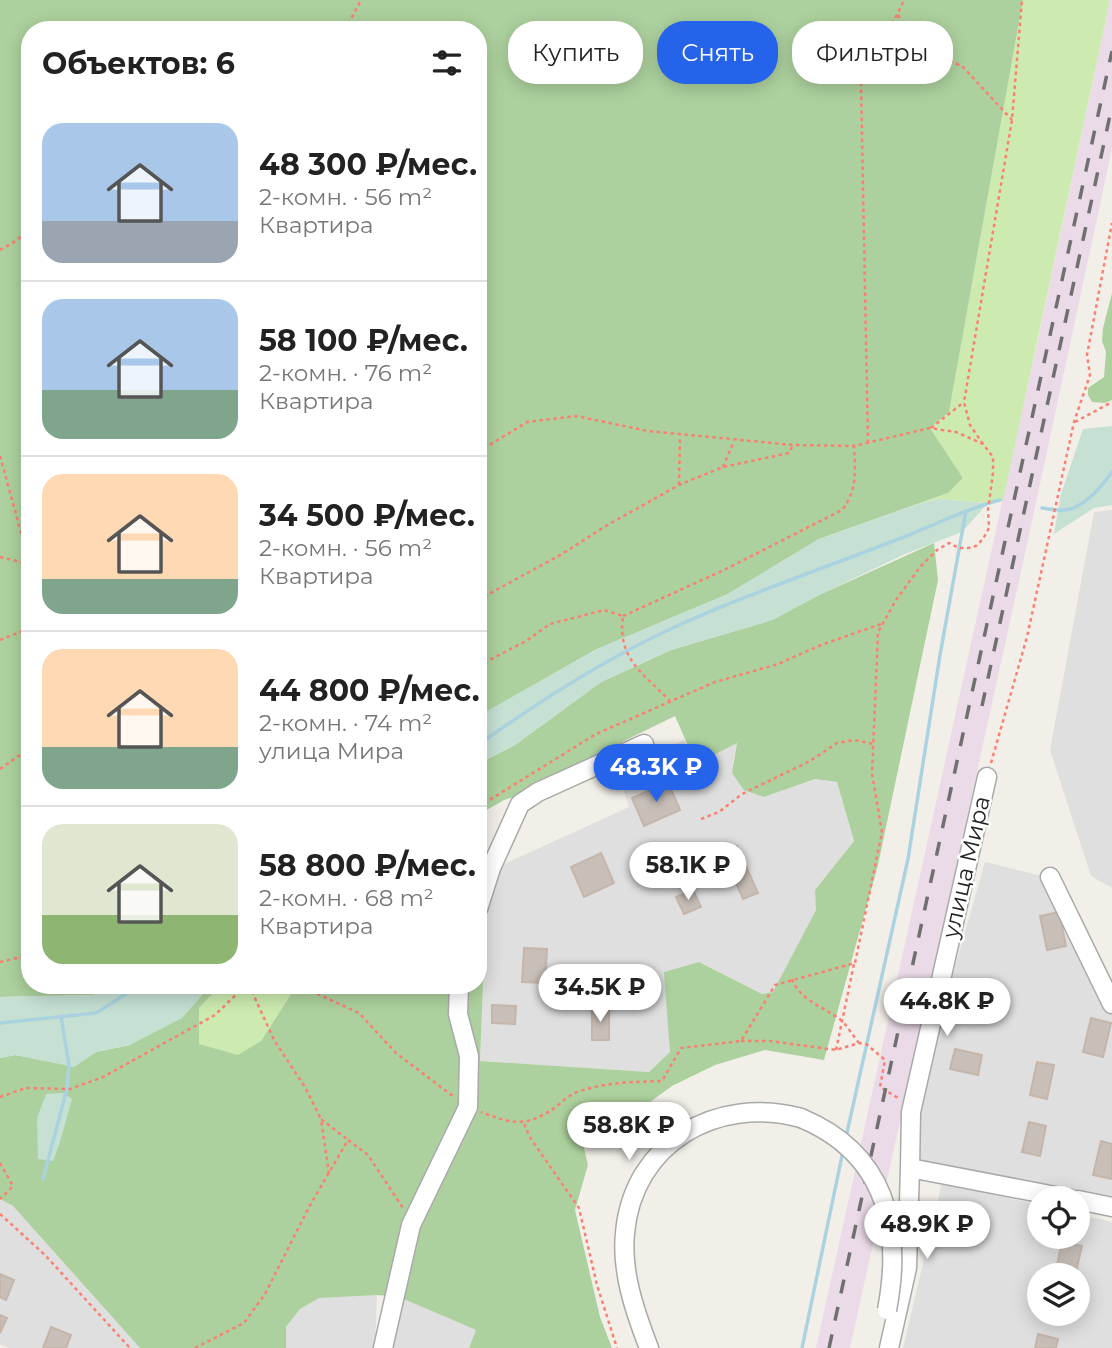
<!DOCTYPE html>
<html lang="ru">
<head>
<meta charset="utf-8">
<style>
	body { margin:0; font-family:Montserrat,sans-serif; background:#f2f2f2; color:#222; height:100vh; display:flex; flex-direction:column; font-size:26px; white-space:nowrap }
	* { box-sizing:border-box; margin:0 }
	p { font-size:23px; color:#767676 }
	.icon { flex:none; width:38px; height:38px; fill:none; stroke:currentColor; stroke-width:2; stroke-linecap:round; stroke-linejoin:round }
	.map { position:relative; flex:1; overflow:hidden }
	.details { position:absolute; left:21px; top:21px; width:466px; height:973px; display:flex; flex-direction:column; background:#fff; border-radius:28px; box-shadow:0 4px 18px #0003 }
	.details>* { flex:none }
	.guide { position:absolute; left:508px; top:21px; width:499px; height:63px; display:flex; gap:14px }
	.controls { position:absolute; left:1027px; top:1186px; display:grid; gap:14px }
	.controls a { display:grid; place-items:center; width:63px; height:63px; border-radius:50%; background:#fff; box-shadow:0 4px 18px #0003; font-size:35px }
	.price { position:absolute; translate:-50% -60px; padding:0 16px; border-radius:24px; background:#fff; color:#222; font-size:23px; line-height:46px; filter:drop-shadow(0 2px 4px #0008) }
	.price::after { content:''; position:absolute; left:50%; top:42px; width:21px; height:16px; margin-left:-10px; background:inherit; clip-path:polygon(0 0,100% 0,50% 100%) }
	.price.current { background:#2563eb; color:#fff }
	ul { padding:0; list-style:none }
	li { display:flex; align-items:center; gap:21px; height:175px; padding:0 21px }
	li+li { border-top:2px solid #e0e0e0 }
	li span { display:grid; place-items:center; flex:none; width:196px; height:140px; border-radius:21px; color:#555 }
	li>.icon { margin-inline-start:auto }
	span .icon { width:84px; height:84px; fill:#fffc; stroke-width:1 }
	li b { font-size:30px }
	h2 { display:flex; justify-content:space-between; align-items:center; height:84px; padding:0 21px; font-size:30px }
	.tag { padding:0 24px; border-radius:28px; background:#fff; box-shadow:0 4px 18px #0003; font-size:24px; line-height:63px }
	.tag.current { background:#2563eb; color:#fff }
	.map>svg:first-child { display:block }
	.residential { fill:#e0dfdf; fill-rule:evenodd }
	.industrial { fill:#ebdbe8 }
	.grass { fill:#cdebb0 }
	.forest { fill:#add19e }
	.wetland { fill:#c6e0d4 }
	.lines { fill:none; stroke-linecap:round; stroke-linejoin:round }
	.stream { stroke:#aad3df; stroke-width:3.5 }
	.building { fill:#c7bfb8; stroke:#c4b6ab; stroke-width:2 }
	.minor-casing { stroke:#a9a9a9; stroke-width:21 }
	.path { stroke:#fa8072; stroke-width:2.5; stroke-dasharray:3.5 3.5; stroke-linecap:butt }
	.minor { stroke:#fff; stroke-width:18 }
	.rail { stroke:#707070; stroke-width:3.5; stroke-dasharray:14 14; stroke-linecap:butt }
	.minor-bridge-casing { stroke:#a9a9a9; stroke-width:21; stroke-linecap:butt }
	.minor-bridge { stroke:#fff; stroke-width:18 }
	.labels { text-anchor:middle; stroke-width:5; stroke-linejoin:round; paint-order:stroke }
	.street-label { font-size:23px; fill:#222; stroke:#fff }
</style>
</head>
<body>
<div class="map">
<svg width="1112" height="1348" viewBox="0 0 1112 1348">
	<rect width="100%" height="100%" fill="#f2efe9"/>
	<path class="residential" d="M1112,510v378l-21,-12 -41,-126 44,-238z
		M684,740l12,23 41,-21 -4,21 31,34 51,-18 22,3 17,59 -39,49 2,19 -43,83 -12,2 -63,-32 -29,90 -21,20 -169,-11 6,-153 16,-43 127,-58 -12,-37z
		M985,862l61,15 66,135v188l-196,-40 7,-81z
		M942,1183l97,22 1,32h38v-23l34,8v126h-209zM1040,1276h38v38h-38z
		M0,1199l13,7 127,142h-131l-9,-3z
		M351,1295h26l-2,53h-89v-21l14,-18 18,-11z
		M399,1297l77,33 -7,18h-80z"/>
	<path class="industrial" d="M1110,0h2v149l-86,400 -176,799h-34l224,-1018z"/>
	<path class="grass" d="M1023,0h87l-107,501 -15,2 -50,-4 -23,6 33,-12 15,-15 -33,-50 19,-16z
		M221,985h76l-36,56 -23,15 -39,-11v-37z"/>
	<path class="forest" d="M0,0h1023l-74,412 -19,16 33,50 -15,15 -129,46 -91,55 -133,56 -117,67v-687h-448v955h82l-18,10 -94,2z
		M1112,293v107l-7,3 -13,-1 -4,-7v-7l16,-11 2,-25 -4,-11 1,-13z
		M934,543l4,37 -60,285 -54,195 -59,-10 -50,15 -43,21 -37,27 -27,27 -27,-4 7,29 -13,45 25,107 12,31h-143l7,-18 -77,-33 -22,-2 -58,3 -19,11 -14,18v21h-146l-127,-142 -13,-7v-141l15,-3 60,11 21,-14 34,-7 72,-50 9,-10h10l-22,23v36l39,11 23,-14 36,-56h181v-129l24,9 -16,43 -6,153 169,11 21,-20 -6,-80 35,-10 63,32 11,-2 43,-82 -1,-20 39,-49 -17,-59 -22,-3 -51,18 -20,-7 -12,-17 5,-30 -41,21 -21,-48 -53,26 -30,22 -53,24 -35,12 -26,15v-51l37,-19 86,-63 70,-32 101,-30 47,-25z"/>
	<path class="wetland" d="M1112,426v79l-18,3 -40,26 7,-40 22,-65z
		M938,499l50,4 -26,29 -57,22 -86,41 -47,25 -101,30 -70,32 -86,63 -37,19v-47l11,-7 106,-60 133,-56 91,-55 96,-34z
		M112,985h99l-29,33 -52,27 -34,7 -22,15 -59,-12 -15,3v-61l94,-2z
		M63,1093l9,6 -12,43 -7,19 -15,-2 -1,-41 9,-24z"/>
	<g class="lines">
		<path class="stream" d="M1042,508c7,1 15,3 22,2 19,-1 38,-24 48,-38
			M478,745c56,-40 123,-83 186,-113 75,-35 155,-62 232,-92 35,-13 68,-31 104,-40
			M0,1023l96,-10 44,-28
			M846,1137l62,-278 32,-204 26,-144
			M43,1179l24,-90 2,-24 -8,-49
			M802,1348l41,-197"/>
	</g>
	<path class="building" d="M668,782l12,28 -36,16 -12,-28z
		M737,846l21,47 -15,6 -21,-47z
		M674,849l9,20 -20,9 -9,-20z
		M601,853l13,30 -30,14 -13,-30z
		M693,890l8,17 -17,7 -8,-17z
		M1059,912l7,34 -19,4 -7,-34z
		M524,948l23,1 -2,34 -23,-1z
		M492,1005l24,1 -1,18 -23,-1z
		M592,1007h17v33h-17z
		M1091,1018l20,5 -8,34 -20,-5z
		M955,1049l27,6 -4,20 -28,-6z
		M1037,1062l17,3 -7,34 -17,-4z
		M1029,1122l17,4 -6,30 -18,-4z
		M1101,1141l11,3v35l-19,-4z
		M1062,1241l20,5 -7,30 -20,-1z
		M0,1274l14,6 -8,20 -6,-3z
		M0,1315l7,3 -7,15z
		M51,1327l20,8 -5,13h-23z
		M1038,1334l20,5 -2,9h-21z"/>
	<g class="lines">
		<defs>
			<path id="minor" d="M987,777l-76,335 -1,56 161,31
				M1050,877l62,127
				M478,909l13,-41 29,-64 18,-12 106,-48
				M1078,1200l34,7
				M383,1348l28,-123 57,-118 1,-51 -11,-42 1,-29
				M649,1348c-14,-36 -28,-76 -24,-115 8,-90 92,-138 176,-115
				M889,1348l18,-80 3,-100"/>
		</defs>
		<use href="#minor" class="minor-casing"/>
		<path class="path" d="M898,15l6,10 27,26 32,16 49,53
			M345,30l16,-30
			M0,250l16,-9 14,-13
			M1075,422l37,-20
			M931,428l33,-26
			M868,443l-7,-359c7,-30 31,-55 43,-84
			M983,444l-13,-19 -6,-23 48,-282 10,-120
			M478,452l49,-30 49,-6 72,15 145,14 61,1 76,-18 26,4 27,12 10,13v16l-5,37 1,18 -6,11 -7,7 -8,2h-9l-10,-5 -12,7 -17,17 -24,33 -18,32 -6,142 10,58 -27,131 -80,22 -34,56 -60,7 -19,33c-28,1 -55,1 -82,10 -8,2 -16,9 -23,15 -30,21 -42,19 -76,6
			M0,456l30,109
			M723,467l11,-26
			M679,485l1,-49
			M0,557l29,7
			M478,600l84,-46 42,-27 75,-42 44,-18 66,-14 4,-8
			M623,616l101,-46 118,-60c16,-20 13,-40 12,-64
			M0,640l30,-12
			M478,666l48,-25 24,-17 54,-14 19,6c-6,43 20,57 47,85
			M991,763l36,-126 47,-215 16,-47 -3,-20 25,-132
			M0,769l30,-21
			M478,807l118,-73 119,-52 63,-18 43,-19 60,-21
			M701,819l18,-7 23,-18 68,-33 27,-18 17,-3 20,4
			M0,962l30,-7
			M792,979c8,22 33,28 50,42 6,6 11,15 17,22
			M249,985l25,55 31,47 16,32
			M298,985l61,28 37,40 58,44
			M741,1041h29l66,9 23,-7 7,1 19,16 -5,27 18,11
			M836,1050l18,-86
			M0,1097l26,-9 44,1 33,-12 112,-62 31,-30
			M524,1124l7,15 48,69 18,77 20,63
			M0,1163l13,23 -13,13
			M329,1174l-8,-55 27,21
			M0,1214l45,41 85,93
			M195,1348l49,-25 21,-29 44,-87 39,-67 20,15 35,53"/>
		<use href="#minor" class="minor"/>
		<path class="rail" d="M982,706l130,-600
			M829,1348l283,-1297"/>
		<defs>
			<path id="minor-bridge" d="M801,1118c84,35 102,108 86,192"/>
		</defs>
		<use href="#minor-bridge" class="minor-bridge-casing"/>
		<use href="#minor-bridge" class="minor-bridge"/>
	</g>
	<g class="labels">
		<g class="street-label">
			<text transform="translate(966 867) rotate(-77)" y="8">улица Мира</text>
		</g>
	</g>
</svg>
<div class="controls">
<a><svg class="icon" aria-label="locate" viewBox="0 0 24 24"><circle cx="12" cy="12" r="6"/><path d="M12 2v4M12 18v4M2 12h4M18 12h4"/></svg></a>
<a><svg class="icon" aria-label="layers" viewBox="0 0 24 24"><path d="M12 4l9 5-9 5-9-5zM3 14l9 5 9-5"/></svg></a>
</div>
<b class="price current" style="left:656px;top:804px">48.3K ₽</b>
<b class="price" style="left:688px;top:902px">58.1K ₽</b>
<b class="price" style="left:600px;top:1024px">34.5K ₽</b>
<b class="price" style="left:947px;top:1038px">44.8K ₽</b>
<b class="price" style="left:629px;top:1162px">58.8K ₽</b>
<b class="price" style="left:927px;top:1261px">48.9K ₽</b>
<div class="guide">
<a class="tag">Купить</a>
<a class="tag current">Снять</a>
<a class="tag">Фильтры</a>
</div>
<section class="details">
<h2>Объектов: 6<svg class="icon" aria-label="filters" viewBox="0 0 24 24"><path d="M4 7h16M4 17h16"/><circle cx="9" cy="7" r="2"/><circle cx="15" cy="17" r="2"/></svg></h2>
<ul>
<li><span style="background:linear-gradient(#a9c7e8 70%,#9aa5b1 0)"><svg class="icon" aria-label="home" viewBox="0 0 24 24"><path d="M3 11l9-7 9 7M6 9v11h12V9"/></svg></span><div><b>48 300 ₽/мес.</b><p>2-комн. · 56 m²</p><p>Квартира</p></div></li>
<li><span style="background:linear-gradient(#a9c7e8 65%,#7fa58c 0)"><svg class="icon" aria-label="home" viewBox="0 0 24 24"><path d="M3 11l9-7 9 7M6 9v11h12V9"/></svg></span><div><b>58 100 ₽/мес.</b><p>2-комн. · 76 m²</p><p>Квартира</p></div></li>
<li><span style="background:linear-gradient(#ffd9b3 75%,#7fa58c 0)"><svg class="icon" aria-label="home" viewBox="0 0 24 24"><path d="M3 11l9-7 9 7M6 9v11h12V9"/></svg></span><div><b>34 500 ₽/мес.</b><p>2-комн. · 56 m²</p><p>Квартира</p></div></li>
<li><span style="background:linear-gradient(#ffd9b3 70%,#7fa58c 0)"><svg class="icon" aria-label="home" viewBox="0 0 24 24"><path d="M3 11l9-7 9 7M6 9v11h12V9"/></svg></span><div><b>44 800 ₽/мес.</b><p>2-комн. · 74 m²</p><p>улица Мира</p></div></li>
<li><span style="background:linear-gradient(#dfe7d0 65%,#8fb573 0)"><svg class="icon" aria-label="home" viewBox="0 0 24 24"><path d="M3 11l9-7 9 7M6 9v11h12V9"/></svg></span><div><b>58 800 ₽/мес.</b><p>2-комн. · 68 m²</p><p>Квартира</p></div></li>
</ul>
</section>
</div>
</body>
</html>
